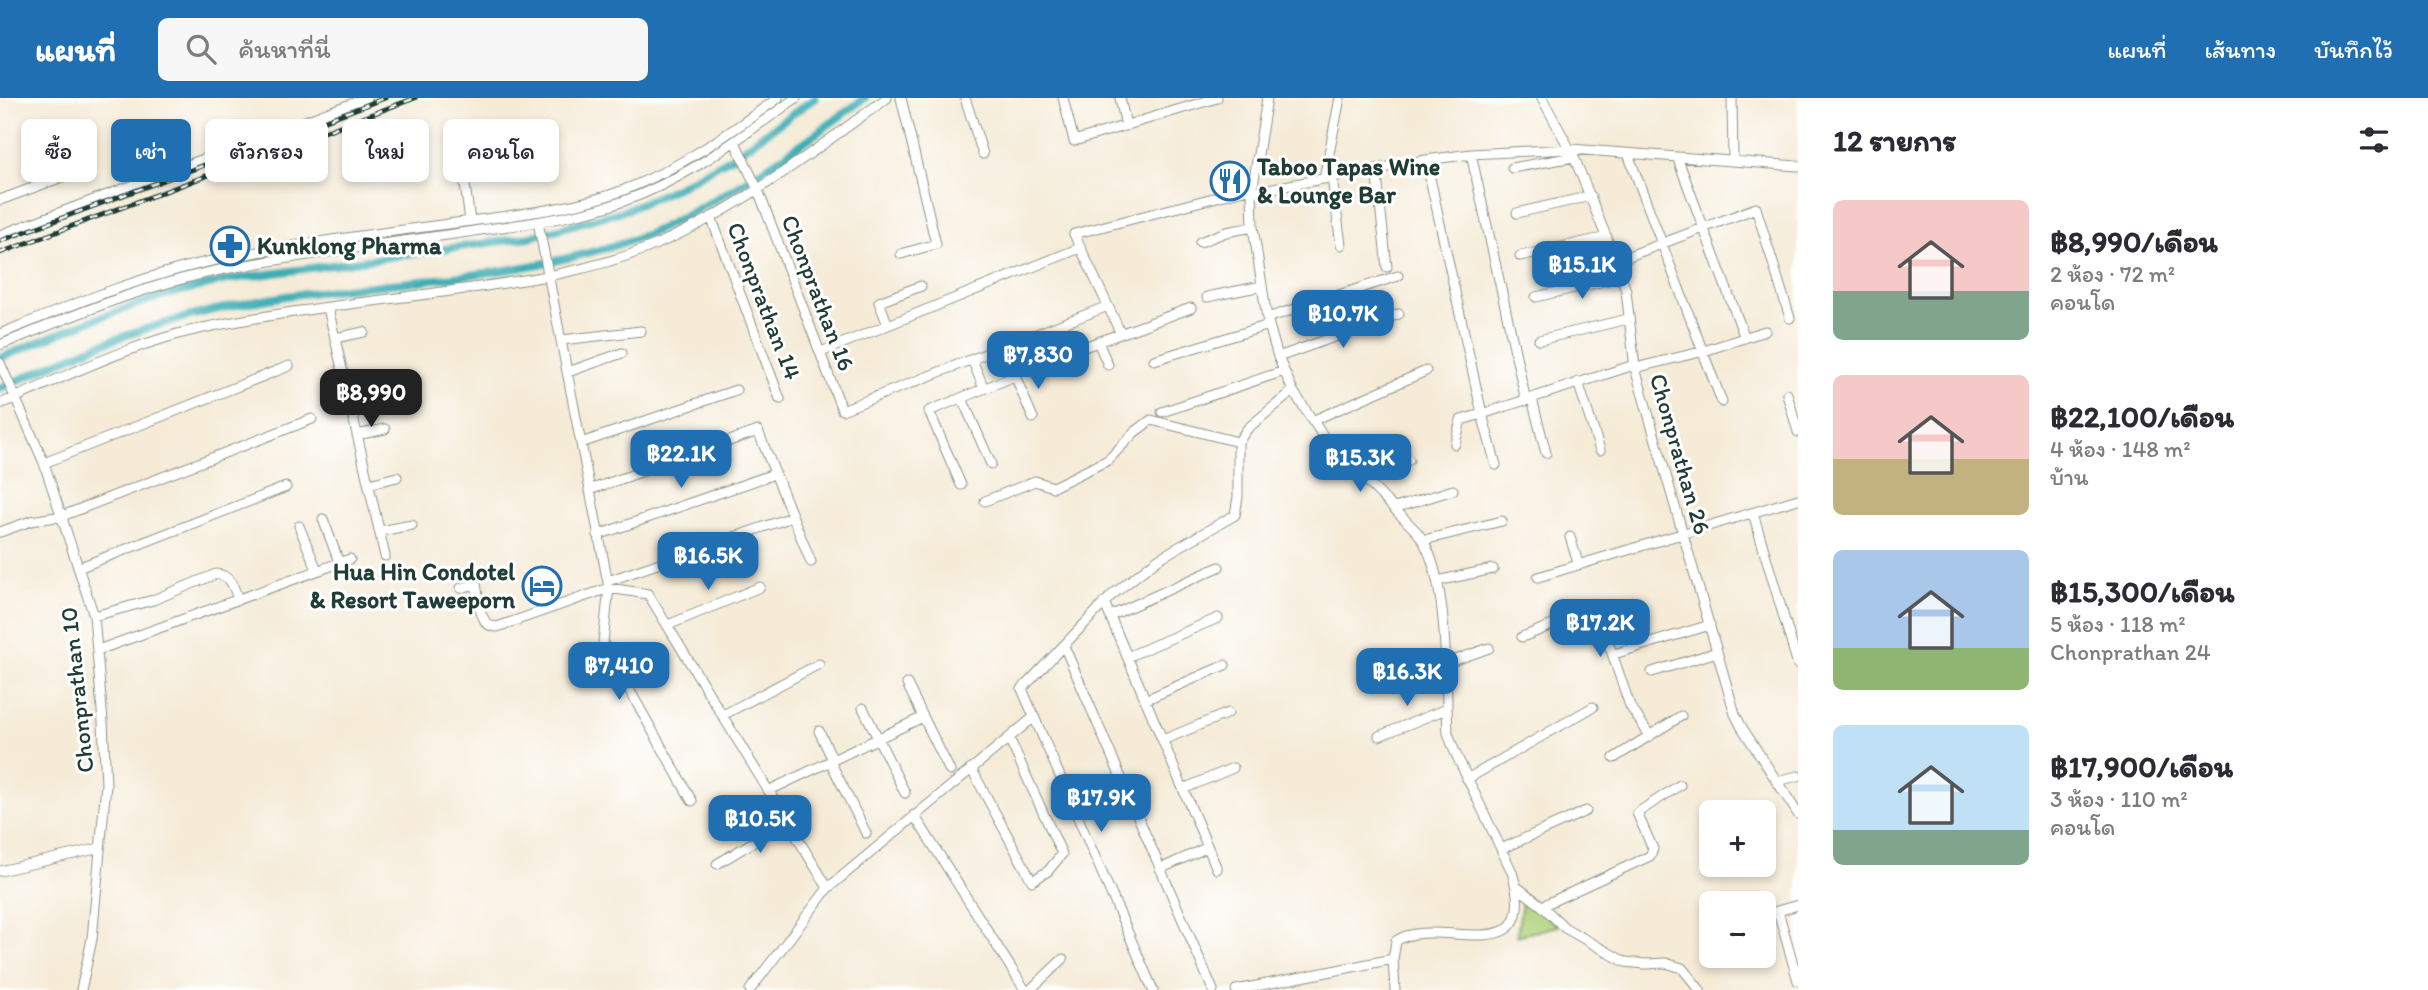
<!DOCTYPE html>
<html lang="th">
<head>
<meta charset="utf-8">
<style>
	body { margin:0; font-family:Itim,"Playpen Sans Thai",sans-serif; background:#f7f7f7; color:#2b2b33; height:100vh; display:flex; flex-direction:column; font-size:26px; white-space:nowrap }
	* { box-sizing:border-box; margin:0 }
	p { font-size:23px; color:#7c7c81 }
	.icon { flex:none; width:38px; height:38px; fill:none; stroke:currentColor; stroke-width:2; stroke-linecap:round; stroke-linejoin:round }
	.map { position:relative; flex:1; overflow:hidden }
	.drawer { display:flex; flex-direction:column; background:#fff; width:630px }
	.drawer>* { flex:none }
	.hud { position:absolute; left:21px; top:21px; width:665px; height:63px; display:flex; gap:14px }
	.buttons { position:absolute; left:1699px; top:702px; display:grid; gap:14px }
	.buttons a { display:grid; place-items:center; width:77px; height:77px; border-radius:10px; background:#fff; box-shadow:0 4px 10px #0003; font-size:35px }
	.price { position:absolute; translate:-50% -60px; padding:0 16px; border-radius:14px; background:#1f6fb2; color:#fff; font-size:23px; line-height:46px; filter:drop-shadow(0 2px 4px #0008) }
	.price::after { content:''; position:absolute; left:50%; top:42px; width:21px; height:16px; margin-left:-10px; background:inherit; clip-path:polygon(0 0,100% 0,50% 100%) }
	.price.current { background:#222; color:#fff }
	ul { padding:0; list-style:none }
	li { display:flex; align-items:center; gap:21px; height:175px; padding:0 35px }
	li span { display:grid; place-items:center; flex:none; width:196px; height:140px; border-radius:10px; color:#555 }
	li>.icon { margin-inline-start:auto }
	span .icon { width:84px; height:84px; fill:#fffc; stroke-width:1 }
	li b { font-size:30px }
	h2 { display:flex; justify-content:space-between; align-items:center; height:84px; padding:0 35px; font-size:30px }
	.chip { padding:0 24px; border-radius:10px; background:#fff; box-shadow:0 4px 10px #0003; font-size:24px; line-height:63px }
	.chip.current { background:#1f6fb2; color:#fff }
	header { display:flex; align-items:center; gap:42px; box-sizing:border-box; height:98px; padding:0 35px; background:#1f6fb2; color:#fff }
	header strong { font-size:33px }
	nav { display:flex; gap:38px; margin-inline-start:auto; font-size:24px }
	.search { width:490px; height:63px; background:#f7f7f7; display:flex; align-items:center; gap:18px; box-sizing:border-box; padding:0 24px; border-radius:10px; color:#7c7c81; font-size:26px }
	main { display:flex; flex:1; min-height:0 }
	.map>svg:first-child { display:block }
	.grass { fill:#aed079; stroke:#668656; stroke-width:2 }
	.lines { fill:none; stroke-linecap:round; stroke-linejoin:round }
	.canal { stroke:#3daeb6; stroke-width:8 }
	.minor-casing { stroke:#8a9486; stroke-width:11 }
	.minor { stroke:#fff; stroke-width:9 }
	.rail-casing { stroke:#1f3d34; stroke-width:5 }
	.rail { stroke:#fff; stroke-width:2.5; stroke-dasharray:8; stroke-linecap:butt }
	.labels { text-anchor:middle; stroke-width:6; stroke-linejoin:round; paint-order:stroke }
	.poi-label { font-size:24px; font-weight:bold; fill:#1f3d34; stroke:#fff; text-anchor:start }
	.street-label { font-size:24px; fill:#1f3d34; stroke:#fff }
</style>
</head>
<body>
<header>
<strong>แผนที่</strong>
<div class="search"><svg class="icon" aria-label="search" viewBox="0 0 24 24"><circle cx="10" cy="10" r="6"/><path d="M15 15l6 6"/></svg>ค้นหาที่นี่</div>
<nav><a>แผนที่</a><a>เส้นทาง</a><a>บันทึกไว้</a></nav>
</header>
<main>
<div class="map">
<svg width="1798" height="892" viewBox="0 0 1798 892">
	<rect width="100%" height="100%" fill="#fff"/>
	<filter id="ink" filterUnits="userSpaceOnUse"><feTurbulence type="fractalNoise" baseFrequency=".0143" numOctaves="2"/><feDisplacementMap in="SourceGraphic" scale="14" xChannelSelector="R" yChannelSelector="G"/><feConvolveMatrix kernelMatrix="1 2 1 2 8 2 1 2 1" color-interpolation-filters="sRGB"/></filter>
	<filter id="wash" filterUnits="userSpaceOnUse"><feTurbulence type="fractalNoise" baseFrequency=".00686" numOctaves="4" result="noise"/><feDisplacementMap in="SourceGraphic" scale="28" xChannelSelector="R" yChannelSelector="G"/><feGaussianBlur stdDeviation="1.57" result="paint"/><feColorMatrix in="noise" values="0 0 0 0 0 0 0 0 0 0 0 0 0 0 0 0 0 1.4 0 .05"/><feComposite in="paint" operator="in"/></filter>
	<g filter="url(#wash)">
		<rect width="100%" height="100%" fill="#f5ebd7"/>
		<path class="grass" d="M1523,797l35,31 -41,10z"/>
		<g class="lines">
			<path class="canal" d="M0,260l87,-36 74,-26 65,-16 304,-43 96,-27 50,-22 56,-31 83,-59
				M0,290c34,-14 67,-31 102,-44 59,-22 121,-38 184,-48 121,-17 249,-18 364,-63 13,-5 26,-13 38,-19 63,-33 120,-74 177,-116"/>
		</g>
	</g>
	<g filter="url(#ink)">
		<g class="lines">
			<defs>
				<path id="minor" d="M965,0l18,56
					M1063,0l11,43 143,-43
					M1120,0l6,28
					M1267,0l-15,94 1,35 14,91 11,39 15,34 30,45 94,96c33,39 28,149 31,201l6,17 58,122c31,104 -76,41 -116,69l-3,18 2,31
					M1542,0l32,59 42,104 10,30 9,77 100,346 6,12 57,88
					M1732,0l1,63
					M735,44l23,48 84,220 266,-104 -34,-72 178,-46
					M464,46l-1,26 7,51
					M1471,56l55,247
					M1628,56l94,248
					M1677,59l68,181
					M1426,62l56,254 152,-49
					M1512,70l62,-11
					M1376,71l11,98
					M1332,80l9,67
					M1324,81l16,-81
					M1252,94l174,-32 45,-6 100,-5 227,17
					M0,102l62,-23
					M1517,115l74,-17
					M711,119l69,182
					M538,124l71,366 39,6 180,294
					M0,137l367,-137
					M1200,144l26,-10 27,-5
					M901,156l35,-10 -35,-146
					M1520,158l87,-19
					M1616,163l140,-53 34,110
					M1207,199l55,-11
					M1536,199l85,-20
					M1108,208l12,26
					M328,210l57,248
					M1267,220l131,-42
					M888,227l-9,-23 42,-16
					M0,236c76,-31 151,-62 231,-77 82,-16 165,-26 247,-37 49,-7 99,-12 146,-30 56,-22 106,-57 154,-92
					M335,240l29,-6
					M562,242l79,-9
					M1539,242l89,-21
					M1098,244l10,23
					M0,247c77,-31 154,-64 236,-78 77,-14 154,-24 232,-35 52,-8 106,-13 156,-31 63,-22 118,-65 172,-103
					M1084,249l107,-39
					M821,254l259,-104
					M1278,259l121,-43
					M972,261l12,30
					M1154,262l115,-35
					M0,265l44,100 50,153 9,106 3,62 -14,155 -11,51
					M1635,270l69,-17 61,-20
					M568,274l54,-19
					M1578,284l22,68
					M346,289l28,-7
					M1787,296l11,38
					M962,300l29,66
					M1532,301l14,54
					M0,306c65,-27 135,-62 203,-76 86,-18 175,-27 262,-39 61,-9 122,-17 180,-40 89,-35 165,-96 242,-151
					M1162,314l122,-41
					M1312,323l114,-50
					M357,337l28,-6
					M581,345l155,-53
					M1455,346l6,-24 21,-6 14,51
					M44,365l245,-97
					M1364,380l45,-18
					M369,386l28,-7
					M961,387l-32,-74 86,-35 18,42
					M589,392l169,-59 53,131
					M985,403l50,-20 18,6 55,-27 27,-28 16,-12 87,22
					M1395,410l58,-18
					M1753,415l45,152
					M323,421l16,43
					M299,428l18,44
					M380,433l32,-6
					M0,434l31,-11 31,-5 250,-97
					M598,437l176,-61
					M1570,439l8,26
					M1424,442l78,-19
					M78,470l208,-81
					M1538,479l260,-78
					M608,483l184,-64
					M1437,483l56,-12
					M461,490l15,-4 5,29 5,10 5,3 6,1 112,-39 -6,55 89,158
					M1104,504l113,267
					M94,518l59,-16 63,-26c15,1 18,13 22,26
					M1110,518l109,-49
					M668,527l92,-38
					M1522,539c23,-8 56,-27 79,-16l29,85 20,30
					M1064,548l149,344
					M98,552l252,-91
					M1614,556l96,-29
					M1127,559l91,-39
					M1444,566l45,-16
					M1652,574l65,-20
					M907,586l43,87
					M1145,602l80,-35
					M863,610l42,85
					M723,617l96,-51
					M819,633l14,29
					M1379,638l67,-27
					M1163,642l65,-27
					M1614,660l67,-42
					M830,663l36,72
					M971,670l61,113 16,-10 14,-17 -53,-116
					M1467,681l126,-72
					M1776,683l22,-5
					M1183,691l50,-21
					M770,692l153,-73
					M914,717l111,175
					M1501,751l85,-38
					M717,766l71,-43
					M1160,771l48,-22
					M0,773l100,-23
					M1517,789l25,19 23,22 60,34 20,2 21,-1 16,5 18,22
					M1542,808l108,-50 3,-7 -16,-36 43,-28
					M1778,813l20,70
					M1764,817l34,-10
					M750,892l78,-102 206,-171
					M1030,892l33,-31
					M1153,892l-131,-301 90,-94 46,-36 77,-44 3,-18v-55l10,-14 45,-37
					M1236,892l157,-31"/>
			</defs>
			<use href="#minor" class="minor-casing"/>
			<use href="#minor" class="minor"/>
			<defs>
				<path id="rail" d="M0,143l385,-143
					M0,155l415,-155"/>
			</defs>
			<use href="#rail" class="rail-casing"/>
			<use href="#rail" class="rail"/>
		</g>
	</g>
	<defs>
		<symbol id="restaurant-ring" viewBox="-11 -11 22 22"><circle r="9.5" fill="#fff" stroke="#1f6fb2" stroke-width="1.5"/><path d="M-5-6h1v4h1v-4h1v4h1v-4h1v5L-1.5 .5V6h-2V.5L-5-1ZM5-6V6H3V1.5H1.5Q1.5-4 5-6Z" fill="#1f6fb2"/></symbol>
		<symbol id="pharmacy-ring" viewBox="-11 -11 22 22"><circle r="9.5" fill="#fff" stroke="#1f6fb2" stroke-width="1.5"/><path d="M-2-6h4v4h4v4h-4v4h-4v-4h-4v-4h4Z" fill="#1f6fb2"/></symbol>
		<symbol id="hotel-ring" viewBox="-11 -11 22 22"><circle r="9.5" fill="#fff" stroke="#1f6fb2" stroke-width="1.5"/><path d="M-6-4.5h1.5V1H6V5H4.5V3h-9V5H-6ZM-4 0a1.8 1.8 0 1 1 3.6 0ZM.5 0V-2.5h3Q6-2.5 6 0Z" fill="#1f6fb2"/></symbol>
	</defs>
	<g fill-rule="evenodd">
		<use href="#restaurant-ring" x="1208" y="61" width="44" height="44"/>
		<use href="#pharmacy-ring" x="208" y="126" width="44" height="44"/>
		<use href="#hotel-ring" x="520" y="466" width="44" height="44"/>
	</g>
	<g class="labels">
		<g class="poi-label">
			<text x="1257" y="77">Taboo Tapas Wine<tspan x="1257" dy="28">&amp; Lounge Bar</tspan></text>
			<text x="257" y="156">Kunklong Pharma</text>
			<text x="515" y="482" text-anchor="end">Hua Hin Condotel<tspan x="515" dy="28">&amp; Resort Taweeporn</tspan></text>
		</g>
		<g class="street-label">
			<text transform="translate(818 195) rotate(69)" y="8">Chonprathan 16</text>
			<text transform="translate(764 203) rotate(69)" y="8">Chonprathan 14</text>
			<text transform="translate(1680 356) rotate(74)" y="8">Chonprathan 26</text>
			<text transform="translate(77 592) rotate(-96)" y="8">Chonprathan 10</text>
		</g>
	</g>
</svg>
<div class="buttons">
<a>+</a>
<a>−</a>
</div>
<b class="price" style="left:1582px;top:203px">฿15.1K</b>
<b class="price" style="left:1343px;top:252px">฿10.7K</b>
<b class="price" style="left:1038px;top:293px">฿7,830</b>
<b class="price current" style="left:371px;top:331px">฿8,990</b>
<b class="price" style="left:681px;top:392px">฿22.1K</b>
<b class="price" style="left:1360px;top:396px">฿15.3K</b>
<b class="price" style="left:708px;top:494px">฿16.5K</b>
<b class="price" style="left:1600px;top:561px">฿17.2K</b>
<b class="price" style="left:619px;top:604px">฿7,410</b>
<b class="price" style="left:1407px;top:610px">฿16.3K</b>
<b class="price" style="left:1101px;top:736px">฿17.9K</b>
<b class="price" style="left:760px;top:757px">฿10.5K</b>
<div class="hud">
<a class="chip">ซื้อ</a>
<a class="chip current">เช่า</a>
<a class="chip">ตัวกรอง</a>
<a class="chip">ใหม่</a>
<a class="chip">คอนโด</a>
</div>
</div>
<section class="drawer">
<h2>12 รายการ<svg class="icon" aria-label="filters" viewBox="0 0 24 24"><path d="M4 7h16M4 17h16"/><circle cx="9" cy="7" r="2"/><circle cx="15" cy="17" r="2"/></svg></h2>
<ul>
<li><span style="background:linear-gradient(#f6c9c9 65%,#7fa58c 0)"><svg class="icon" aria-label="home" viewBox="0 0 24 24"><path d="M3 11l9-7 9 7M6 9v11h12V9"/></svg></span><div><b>฿8,990/เดือน</b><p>2 ห้อง · 72 m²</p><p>คอนโด</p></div></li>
<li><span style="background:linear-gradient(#f6c9c9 60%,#c2b280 0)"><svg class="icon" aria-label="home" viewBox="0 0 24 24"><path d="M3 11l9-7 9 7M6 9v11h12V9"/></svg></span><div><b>฿22,100/เดือน</b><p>4 ห้อง · 148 m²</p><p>บ้าน</p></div></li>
<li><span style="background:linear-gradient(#a9c7e8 70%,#8fb573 0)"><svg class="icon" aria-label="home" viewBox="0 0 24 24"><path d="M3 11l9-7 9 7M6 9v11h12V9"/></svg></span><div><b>฿15,300/เดือน</b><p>5 ห้อง · 118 m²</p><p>Chonprathan 24</p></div></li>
<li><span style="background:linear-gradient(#bfe0f5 75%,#7fa58c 0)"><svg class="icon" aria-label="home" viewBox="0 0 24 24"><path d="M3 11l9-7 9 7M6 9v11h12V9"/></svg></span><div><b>฿17,900/เดือน</b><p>3 ห้อง · 110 m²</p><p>คอนโด</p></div></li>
</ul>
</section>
</main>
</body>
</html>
